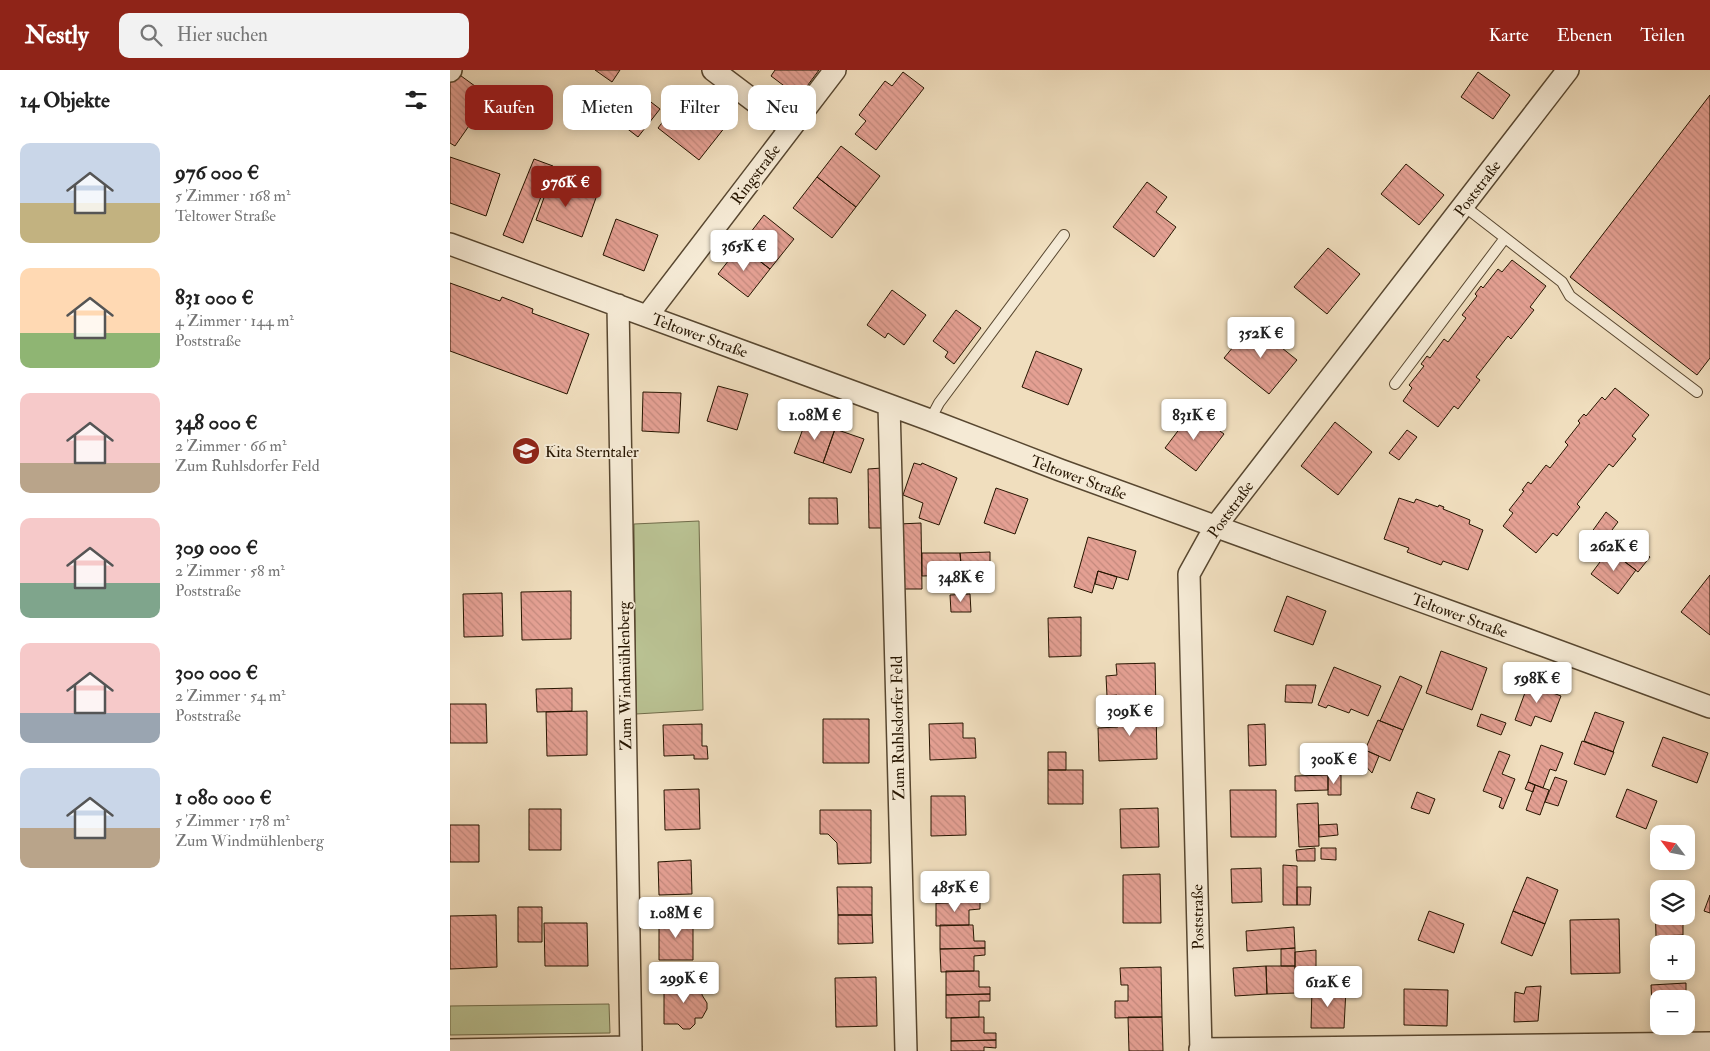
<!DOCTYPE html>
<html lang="de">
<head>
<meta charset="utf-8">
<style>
	body { margin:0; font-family:"IM FELL Double Pica",serif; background:#f2f2f2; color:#222; height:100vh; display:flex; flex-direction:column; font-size:19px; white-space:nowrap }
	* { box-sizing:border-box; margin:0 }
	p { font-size:16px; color:#767676 }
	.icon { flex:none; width:28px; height:28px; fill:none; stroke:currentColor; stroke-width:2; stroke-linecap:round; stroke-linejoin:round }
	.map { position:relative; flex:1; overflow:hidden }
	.details { display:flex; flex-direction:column; background:#fff; width:450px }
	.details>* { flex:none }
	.banner { position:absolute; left:15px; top:15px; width:475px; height:45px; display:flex; gap:10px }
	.needle { width:32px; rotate:302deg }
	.fabs { position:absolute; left:1200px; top:755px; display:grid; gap:10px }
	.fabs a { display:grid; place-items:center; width:45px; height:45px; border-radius:10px; background:#fff; box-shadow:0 2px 12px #0003; font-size:25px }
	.price { position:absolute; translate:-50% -42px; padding:0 11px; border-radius:5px; background:#fff; color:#222; font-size:16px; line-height:32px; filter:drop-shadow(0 1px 2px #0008) }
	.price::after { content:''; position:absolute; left:50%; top:30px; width:15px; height:11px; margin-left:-8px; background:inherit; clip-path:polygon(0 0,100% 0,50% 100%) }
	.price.active { background:#8f2418; color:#fff }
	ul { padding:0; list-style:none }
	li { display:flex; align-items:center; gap:15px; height:125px; padding:0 20px }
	li span { display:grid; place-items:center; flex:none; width:140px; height:100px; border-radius:10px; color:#555 }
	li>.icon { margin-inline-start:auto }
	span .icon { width:60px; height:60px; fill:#fffc; stroke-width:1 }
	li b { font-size:21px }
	h2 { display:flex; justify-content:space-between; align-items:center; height:60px; padding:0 20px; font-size:21px }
	.pill { padding:0 18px; border-radius:10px; background:#fff; box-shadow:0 2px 12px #0003; font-size:18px; line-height:45px }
	.pill.active { background:#8f2418; color:#fff }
	header { display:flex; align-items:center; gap:30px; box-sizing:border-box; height:70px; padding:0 25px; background:#8f2418; color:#fff }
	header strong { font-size:24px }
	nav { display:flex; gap:28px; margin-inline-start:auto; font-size:18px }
	.search { width:350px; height:45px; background:#f2f2f2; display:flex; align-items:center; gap:12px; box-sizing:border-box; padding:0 18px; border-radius:10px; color:#767676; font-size:19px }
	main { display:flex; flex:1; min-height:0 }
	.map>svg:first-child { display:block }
	.green { fill:#b9c192; stroke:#706b49 }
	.building { fill:url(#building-back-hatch); stroke:#261500 }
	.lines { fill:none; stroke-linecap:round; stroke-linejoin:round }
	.lane-casing { stroke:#584730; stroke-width:12 }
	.street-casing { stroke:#584730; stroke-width:24 }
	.lane { stroke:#f5ead5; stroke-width:10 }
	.street { stroke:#f5ead5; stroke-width:21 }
	.labels { text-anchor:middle; stroke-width:4; stroke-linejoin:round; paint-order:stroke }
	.street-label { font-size:16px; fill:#261500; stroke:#f5ead5 }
	.poi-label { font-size:16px; fill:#261500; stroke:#f5ead5; text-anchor:start }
</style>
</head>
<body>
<header>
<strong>Nestly</strong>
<div class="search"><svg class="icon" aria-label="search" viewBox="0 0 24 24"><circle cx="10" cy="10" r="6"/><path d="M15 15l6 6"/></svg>Hier suchen</div>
<nav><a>Karte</a><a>Ebenen</a><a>Teilen</a></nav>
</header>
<main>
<section class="details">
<h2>14 Objekte<svg class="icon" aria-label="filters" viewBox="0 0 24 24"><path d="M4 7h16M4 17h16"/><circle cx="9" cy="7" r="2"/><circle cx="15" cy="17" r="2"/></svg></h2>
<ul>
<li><span style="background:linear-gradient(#c9d6e8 60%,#c2b280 0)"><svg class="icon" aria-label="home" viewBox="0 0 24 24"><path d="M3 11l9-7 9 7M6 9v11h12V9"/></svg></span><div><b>976 000 €</b><p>5 Zimmer · 168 m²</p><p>Teltower Straße</p></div></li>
<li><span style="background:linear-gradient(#ffd9b3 65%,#8fb573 0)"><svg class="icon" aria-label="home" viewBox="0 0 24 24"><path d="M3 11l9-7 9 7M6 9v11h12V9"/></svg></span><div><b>831 000 €</b><p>4 Zimmer · 144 m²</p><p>Poststraße</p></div></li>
<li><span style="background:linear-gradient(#f6c9c9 70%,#b9a48a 0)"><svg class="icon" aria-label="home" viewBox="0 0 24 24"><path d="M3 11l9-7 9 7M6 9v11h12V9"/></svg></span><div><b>348 000 €</b><p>2 Zimmer · 66 m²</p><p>Zum Ruhlsdorfer Feld</p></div></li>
<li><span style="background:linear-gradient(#f6c9c9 65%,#7fa58c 0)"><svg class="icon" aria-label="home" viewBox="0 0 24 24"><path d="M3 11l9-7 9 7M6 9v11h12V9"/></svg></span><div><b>309 000 €</b><p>2 Zimmer · 58 m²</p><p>Poststraße</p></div></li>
<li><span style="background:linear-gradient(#f6c9c9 70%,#9aa5b1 0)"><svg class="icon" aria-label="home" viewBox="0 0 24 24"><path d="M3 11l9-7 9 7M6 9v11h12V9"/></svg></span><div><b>300 000 €</b><p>2 Zimmer · 54 m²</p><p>Poststraße</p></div></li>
<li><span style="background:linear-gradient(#c9d6e8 60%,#b9a48a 0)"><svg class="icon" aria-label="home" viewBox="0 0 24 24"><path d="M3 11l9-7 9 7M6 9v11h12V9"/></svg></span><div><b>1 080 000 €</b><p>5 Zimmer · 178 m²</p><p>Zum Windmühlenberg</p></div></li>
</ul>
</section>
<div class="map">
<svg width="1260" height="981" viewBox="0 0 1260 981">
	<defs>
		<pattern id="building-back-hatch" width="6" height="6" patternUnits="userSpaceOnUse" patternTransform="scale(1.25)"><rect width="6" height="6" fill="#e4a093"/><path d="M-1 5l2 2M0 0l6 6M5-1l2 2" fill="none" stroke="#c3897d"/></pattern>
	</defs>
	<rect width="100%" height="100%" fill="#f0debe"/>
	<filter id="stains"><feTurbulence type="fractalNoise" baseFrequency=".004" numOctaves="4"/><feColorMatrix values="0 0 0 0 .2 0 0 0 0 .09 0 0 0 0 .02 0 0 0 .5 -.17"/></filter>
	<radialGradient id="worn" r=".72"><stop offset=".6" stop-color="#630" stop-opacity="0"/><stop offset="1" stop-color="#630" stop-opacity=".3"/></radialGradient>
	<path class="green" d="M249,451l4,189 -67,4 -2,-190z
		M159,934l1,29 -160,2v-29z"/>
	<path class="building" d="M145,0h25l-8,12z
		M325,0h44l-20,27 -28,-21z
		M453,2l21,16 -48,62 -21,-16 11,-13 -7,-6 26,-34 7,5z
		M1028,2l32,23 -17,24 -32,-22z
		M7,3l40,29 -16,24 -8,-6 -18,26 -5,-3v-60z
		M184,19l26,20 -22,28 -26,-20z
		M237,20l42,32 -30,38 -41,-32z
		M1260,25v263l-13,17 -127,-98z
		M391,76l39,30 -24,31 -39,-30z
		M0,87l50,17 -14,42 -36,-13z
		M84,89l19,7 -30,77 -20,-8z
		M956,94l38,31 -25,30 -38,-31z
		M367,107l39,30 -24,31 -39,-30z
		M101,108l46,17 -15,42 -46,-17z
		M697,112l20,15 -11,15 20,15 -22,30 -41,-30z
		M314,145l30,24 -24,30 -30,-23z
		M166,149l42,16 -14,36 -41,-16z
		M290,176l30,23 -22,28 -30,-23z
		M878,178l32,26 -33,40 -33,-27z
		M1062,190l34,26 -16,21 4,3 -23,29 -3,-3 -32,41 4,3 -22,29 -4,-3 -16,21 -35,-26 9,-13 -3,-3 15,-19 -3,-2 6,-8 3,2 14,-19 4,3 18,-24 -4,-3 15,-19 -2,-2 6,-8 2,2 15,-19 4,3z
		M0,213l50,18 2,-4 31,12 -1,4 57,21 -22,60 -117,-43z
		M442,220l34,25 -22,30 -16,-12 -3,5 -18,-13z
		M506,240l25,18 -27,36 -9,-7 3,-5 -15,-11z
		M802,254l45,36 -28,34 -45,-36z
		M586,281l46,18 -14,36 -46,-18z
		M268,316l30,8 -11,36 -30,-9z
		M1165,318l34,27 -17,21 4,3 -23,28 -4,-3 -32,40 3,3 -23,29 -4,-3 -17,20 -33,-27 10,-13 -4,-3 15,-19 -2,-1 6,-8 3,2 15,-19 4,3 18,-23 -3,-3 15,-19 -2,-2 6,-7 2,2 16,-19 3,3z
		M193,322l38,1 -2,40 -37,-2z
		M743,341l31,23 -28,37 -31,-23z
		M357,348l28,11 -12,34 -29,-10z
		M885,352l37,30 -34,43 -37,-29z
		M385,359l29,10 -13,34 -28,-10z
		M957,360l10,7 -18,23 -10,-7z
		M464,393l7,2 1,-2 35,15 -18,47 -20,-7 4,-15 -20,-8z
		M432,398l1,60h-14l-1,-59z
		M546,418l32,11 -13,35 -31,-11z
		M359,428h28l1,26h-29z
		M949,428l15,5 2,-4 22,8 1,-2 5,2 -1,2 27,11 -1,4 14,6 -15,40 -25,-9 -2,4 -34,-13 2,-4 -25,-9z
		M1156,442l12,10 -15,20 -12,-9z
		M471,453l1,66h-21l-2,-65z
		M1169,462l31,25 -12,15 -31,-24z
		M638,467l48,14 -8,29 -30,-9 -6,22 -18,-6z
		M1159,480l27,20 -18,24 -27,-20z
		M540,482v23h-28l-2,-22z
		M472,483h38l2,22 -40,1z
		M648,501l19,6 -4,12 -18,-5z
		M1260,505v60l-29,-23z
		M121,521v48l-49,1 -1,-48z
		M52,523l1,43 -39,1 -1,-43z
		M520,524l1,18h-20l-1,-17z
		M837,526l39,15 -13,34 -39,-14z
		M631,547v39l-32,1 -1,-39z
		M991,581l46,17 -15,42 -46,-17z
		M705,593l1,47 -38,1 -1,-16 -10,1 -1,-20 11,-1 -1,-11z
		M884,597l47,19 -13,30 -17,-7 -2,4 -21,-8 -2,3 -8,-3z
		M950,606l22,10 -19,44 -23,-9z
		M1080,609l16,6 -1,5 16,6 -10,26 -16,-6 -4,10 -16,-6z
		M836,615h30l-4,18 -27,-1z
		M122,618v23l-35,1 -1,-23z
		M0,634h36l1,39h-37z
		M706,640l1,49 -58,2 -1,-33 20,-1v-16z
		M137,641v44l-40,1 -1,-44z
		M1145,642l29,10 -11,30 -29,-11z
		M1031,644l25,9 -5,12 -24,-9z
		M373,649h46v44h-46z
		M928,650l25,10 -13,31 -25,-11z
		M513,653v15h12l1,20 -46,2 -1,-36z
		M252,654v22h5l1,13h-14v-4l-30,1 -1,-31z
		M815,654l1,41 -17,1 -1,-41z
		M1213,667l45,16 -11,30 -45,-17z
		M1132,671l32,11 -9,23 -31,-11z
		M1091,675l22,8 -7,18 -6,-2 -7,19 -15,-6z
		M915,680l14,6 -7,17 -12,-13z
		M1049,681l11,4 -8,19 13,5 -12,30 -4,-2 3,-9 -19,-7z
		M598,682h18v18h-18z
		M598,700h35v34h-35z
		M878,705v15l-33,1v-15z
		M878,705h13v20h-13z
		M1105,707l12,4 -9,25 -13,-4z
		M1078,712l7,3 -2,7 -8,-3z
		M1085,715l14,5 -9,25 -14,-5z
		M249,719l1,40 -35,1 -1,-40z
		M1177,719l30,12 -11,28 -30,-12z
		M780,720h46v47h-45z
		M967,722l18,7 -6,15 -18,-6z
		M481,726h34l1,39 -35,1z
		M868,733l1,43 -20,1 -2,-43z
		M708,738l1,39 -38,1 -1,-39z
		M79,739h32v41h-32z
		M370,740h51v53l-33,1 -1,-21 -9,-9h-8z
		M887,754l1,11 -19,2v-12z
		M0,755h29v37h-29z
		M865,778v13h-18l-1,-11z
		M871,778h15v12l-15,-1z
		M241,790l1,34 -33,1 -1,-33z
		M833,795l14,1v39h-14z
		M811,798l1,34 -30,1 -1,-34z
		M710,804l1,49h-38v-48z
		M1077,807l31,13 -13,34 -32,-13z
		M485,809h33v16h11l1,7 -44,1z
		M387,817h35v28h-34z
		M847,817h14l-1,18h-13z
		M1260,825v18l-6,-2z
		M1209,828v18h24v19l-27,1 -1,-37z
		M530,832v7l-11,1v15l-33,1v-23z
		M68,837h24v35h-24z
		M979,841l35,13 -10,29 -36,-13z
		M1063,841l32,13 -13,32 -31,-13z
		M46,845l1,52 -47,2v-53z
		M388,845h34l1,28 -35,1z
		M209,848h34v42h-34z
		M1169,849l1,54 -49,1 -1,-54z
		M94,853h43l1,43h-43z
		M490,855h33l1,16h11v7l-45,1z
		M844,857l1,21 -48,3 -1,-20z
		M535,878v7l-11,1v15l-33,1 -1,-23z
		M845,878v18h-14v-17z
		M866,880v20l-21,1v-19z
		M816,896h29l1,27 -29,1z
		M816,896l1,28 -32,2 -2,-28z
		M711,897l1,50 -47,1v-17h13v-16h-7l-1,-17z
		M866,900l1,18h-5l-1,4 -15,1 -1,-22z
		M496,901h33v16h11v7l-44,1z
		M426,907l1,49 -41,1 -1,-49z
		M252,913v12l5,8v6l-5,9h-7v6l-5,5h-7l-5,-5h-14v-40z
		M1236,913v16h-27v24h-6l-2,-38z
		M1091,916l-3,35 -24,1 1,-30 9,2 2,-7z
		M862,918l34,1 -2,39h-33z
		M954,919l44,1 -1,36 -43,-1z
		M540,924v7h-11v16l-33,1v-23z
		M534,947v16h12v7l-45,1v-23z
		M678,947h34l1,34h-34z
		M546,970v8l-12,-1v4h-33v-10z"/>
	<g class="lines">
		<defs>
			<path id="lane" d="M1014,136l98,76 8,14 127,96
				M945,314l110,-146
				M480,350l9,-17 125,-168"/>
			<path id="street" d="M263,0l77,58
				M0,1l1,-1
				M0,174l480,176 130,50 485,176 165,61
				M168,235l13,746
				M197,246l188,-246
				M439,335l17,646
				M750,979l510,-6
				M0,980l181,-3
				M751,981l-12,-477 26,-47 353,-457"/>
		</defs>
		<use href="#lane" class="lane-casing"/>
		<use href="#street" class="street-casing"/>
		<use href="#lane" class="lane"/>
		<use href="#street" class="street"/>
	</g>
	<defs>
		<symbol id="school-disc" viewBox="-11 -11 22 22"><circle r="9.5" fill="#8f2418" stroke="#f5ead5"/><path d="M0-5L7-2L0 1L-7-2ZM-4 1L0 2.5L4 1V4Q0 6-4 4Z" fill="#fff"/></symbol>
	</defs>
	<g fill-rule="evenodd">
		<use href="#school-disc" x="60" y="365" width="32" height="32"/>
	</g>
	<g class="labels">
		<g class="street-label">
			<text transform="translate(305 104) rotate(-53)" y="6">Ringstraße</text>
			<text transform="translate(1027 118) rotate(-53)" y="6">Poststraße</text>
			<text transform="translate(250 265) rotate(20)" y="6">Teltower Straße</text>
			<text transform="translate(629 407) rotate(20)" y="6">Teltower Straße</text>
			<text transform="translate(780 439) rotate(-54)" y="6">Poststraße</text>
			<text transform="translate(1010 545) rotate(20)" y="6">Teltower Straße</text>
			<text transform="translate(174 606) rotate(-91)" y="6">Zum Windmühlenberg</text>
			<text transform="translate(447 658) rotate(-91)" y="6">Zum Ruhlsdorfer Feld</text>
			<text transform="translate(747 847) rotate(-91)" y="6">Poststraße</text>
		</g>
		<g class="poi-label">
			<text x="95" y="387">Kita Sterntaler</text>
		</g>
	</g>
	<rect width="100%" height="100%" filter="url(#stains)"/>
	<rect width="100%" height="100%" fill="url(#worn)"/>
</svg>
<div class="fabs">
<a><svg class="needle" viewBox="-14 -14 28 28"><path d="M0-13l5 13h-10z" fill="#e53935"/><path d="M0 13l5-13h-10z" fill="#767676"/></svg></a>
<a><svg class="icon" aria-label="layers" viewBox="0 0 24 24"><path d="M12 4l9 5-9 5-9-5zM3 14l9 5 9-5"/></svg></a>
<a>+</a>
<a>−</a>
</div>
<b class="price active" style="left:116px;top:138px">976K €</b>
<b class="price" style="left:294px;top:202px">365K €</b>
<b class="price" style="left:811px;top:289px">352K €</b>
<b class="price" style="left:365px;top:371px">1.08M €</b>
<b class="price" style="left:744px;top:371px">831K €</b>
<b class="price" style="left:1164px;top:502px">262K €</b>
<b class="price" style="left:511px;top:533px">348K €</b>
<b class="price" style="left:1087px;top:634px">598K €</b>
<b class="price" style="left:680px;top:667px">309K €</b>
<b class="price" style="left:884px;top:715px">300K €</b>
<b class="price" style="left:505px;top:843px">485K €</b>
<b class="price" style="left:226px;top:869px">1.08M €</b>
<b class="price" style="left:234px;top:934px">299K €</b>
<b class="price" style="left:878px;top:938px">612K €</b>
<div class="banner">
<a class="pill active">Kaufen</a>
<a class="pill">Mieten</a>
<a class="pill">Filter</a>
<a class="pill">Neu</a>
</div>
</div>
</main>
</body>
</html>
